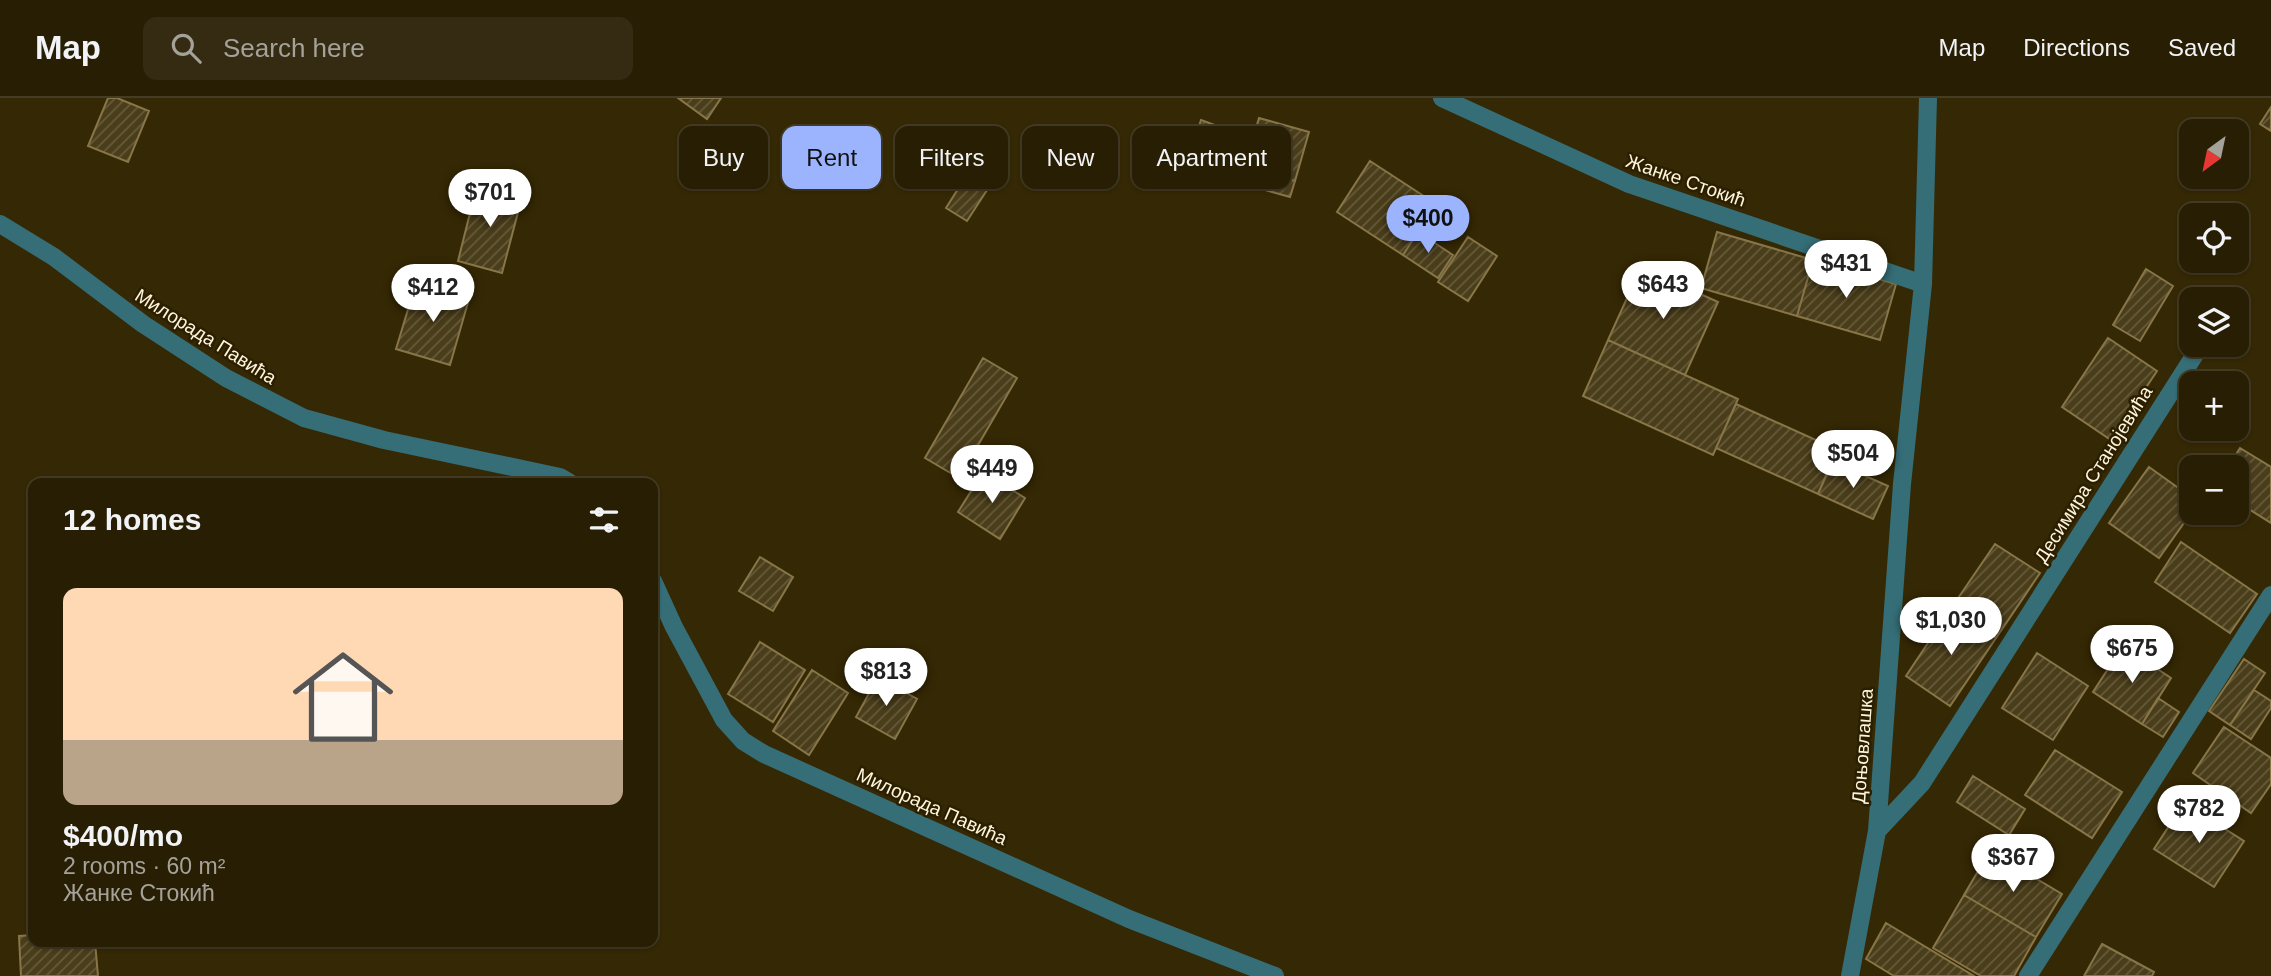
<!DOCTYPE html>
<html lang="en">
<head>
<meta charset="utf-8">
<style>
	body { margin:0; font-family:Helvetica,sans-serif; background:#342b12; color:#f1f3f6; height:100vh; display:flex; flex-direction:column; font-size:26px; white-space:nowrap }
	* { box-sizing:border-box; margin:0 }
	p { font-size:23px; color:#a5a29a }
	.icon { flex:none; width:38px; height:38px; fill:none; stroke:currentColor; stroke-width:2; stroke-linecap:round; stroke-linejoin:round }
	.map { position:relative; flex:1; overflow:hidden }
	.side { position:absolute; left:28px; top:380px; width:630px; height:469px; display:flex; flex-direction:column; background:#281e03; border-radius:14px; box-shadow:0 2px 5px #0004,0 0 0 2px #443c25 }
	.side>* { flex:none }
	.top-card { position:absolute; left:679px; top:28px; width:665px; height:63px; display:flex; gap:14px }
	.needle { width:46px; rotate:213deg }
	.tools { position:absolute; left:2179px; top:21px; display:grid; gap:14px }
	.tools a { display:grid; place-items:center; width:70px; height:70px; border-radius:14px; background:#281e03; box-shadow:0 2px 5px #0004,0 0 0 2px #443c25; font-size:35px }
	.price { position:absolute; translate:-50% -60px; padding:0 16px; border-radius:24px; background:#fff; color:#222; font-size:23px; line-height:46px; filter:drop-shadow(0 2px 4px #0008) }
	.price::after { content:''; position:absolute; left:50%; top:42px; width:21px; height:16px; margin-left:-10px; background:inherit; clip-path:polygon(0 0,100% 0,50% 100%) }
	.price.on { background:#9cb4fd; color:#111 }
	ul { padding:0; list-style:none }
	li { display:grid; align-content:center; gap:14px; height:371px; padding:0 35px }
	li+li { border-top:2px solid #443c25 }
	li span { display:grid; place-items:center; height:217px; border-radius:14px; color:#555 }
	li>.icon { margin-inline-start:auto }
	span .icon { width:126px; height:126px; fill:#fffc; stroke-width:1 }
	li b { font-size:30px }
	h2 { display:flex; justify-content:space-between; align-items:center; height:84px; padding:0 35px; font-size:30px }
	.tag { padding:0 24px; border-radius:14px; background:#281e03; box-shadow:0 2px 5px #0004,0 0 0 2px #443c25; font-size:24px; line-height:63px }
	.tag.on { background:#9cb4fd; color:#111 }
	header { display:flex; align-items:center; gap:42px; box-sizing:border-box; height:98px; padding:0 35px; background:#281e03; border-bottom:2px solid #443c25 }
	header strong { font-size:33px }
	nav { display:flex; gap:38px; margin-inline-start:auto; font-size:24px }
	.search { width:490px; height:63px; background:#342b12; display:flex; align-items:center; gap:18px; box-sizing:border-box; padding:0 24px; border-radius:14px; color:#a5a29a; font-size:26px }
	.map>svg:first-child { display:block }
	.building { fill:url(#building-hatch); stroke:#887648; stroke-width:2 }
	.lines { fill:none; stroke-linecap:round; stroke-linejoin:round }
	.street { stroke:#356e77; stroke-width:18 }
	.labels { text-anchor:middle; stroke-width:5; stroke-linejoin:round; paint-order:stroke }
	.street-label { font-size:19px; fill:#fef5dc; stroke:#2b1f00 }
</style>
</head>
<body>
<header>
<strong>Map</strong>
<div class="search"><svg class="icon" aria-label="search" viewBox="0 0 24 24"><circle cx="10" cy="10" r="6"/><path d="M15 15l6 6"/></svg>Search here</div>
<nav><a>Map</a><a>Directions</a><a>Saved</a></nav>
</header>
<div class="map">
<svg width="2271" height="878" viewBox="0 0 2271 878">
	<defs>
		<pattern id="building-hatch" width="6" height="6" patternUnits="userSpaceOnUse" patternTransform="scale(1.75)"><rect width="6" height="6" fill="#4a3d1a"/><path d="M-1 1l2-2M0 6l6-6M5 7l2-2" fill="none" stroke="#655a3b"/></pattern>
	</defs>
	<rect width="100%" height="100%" fill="#352804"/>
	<path class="building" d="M108,0h9l32,13 -21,51 -40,-16z
		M678,0h43l-14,21z
		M2271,9v24l-11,-7z
		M1259,20l50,14 -14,49 -50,-15z
		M1201,22l52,19 -14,38 -51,-18z
		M979,58l21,14 -33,51 -21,-13z
		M1370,63l66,43 -33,51 -66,-43z
		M1245,68l50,15 -5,16 -50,-14z
		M477,87l45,12 -20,76 -44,-12z
		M1418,134l35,23 -15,23 -35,-23z
		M1717,134l96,28 -16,56 -96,-28z
		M1468,139l29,19 -29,45 -30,-19z
		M1813,162l83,24 -16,56 -83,-24z
		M1641,169l77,35 -33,73 -77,-35z
		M2146,171l27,17 -33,55 -27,-16z
		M416,185l53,16 -19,66 -54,-16z
		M2108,240l49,33 -46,69 -49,-33z
		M1608,242l130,59 -25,56 -130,-59z
		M983,260l34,20 -58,100 -34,-20z
		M1736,306l102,46 -20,44 -102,-46z
		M2240,350l31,19v56l-35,-22v-34h-8z
		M1832,363l56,25 -15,33 -55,-25z
		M2149,369l42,30v16l-32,45 -50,-35z
		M983,374l42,26 -25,41 -42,-27z
		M2181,444l76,52 -27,39 -75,-51z
		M1995,446l45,29 -44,65 -44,-31z
		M760,459l33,20 -20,34 -34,-20z
		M1952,509l44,31 -46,68 -44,-30z
		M760,544l45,28 -32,52 -45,-28z
		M2123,548l48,32 -29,46 -49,-32z
		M2037,555l51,33 -35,54 -51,-32z
		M2244,561l21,14 -35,52 -21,-14z
		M812,572l36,23 -39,62 -36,-24z
		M878,579l39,22 -22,40 -39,-22z
		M2254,592l17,11v7l-20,31 -21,-14z
		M2158,600l21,14 -16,25 -21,-13z
		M2224,629l47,31v26l-20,29 -58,-40z
		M2055,652l67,42 -30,46 -67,-43z
		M1973,678l52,33 -16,26 -52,-33z
		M2184,705l60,38 -30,46 -60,-38z
		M1990,753l72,43 -26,43 -72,-42z
		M1964,797l72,42 -22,39h-33l-48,-28z
		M1886,825l88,53h-80l-28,-17z
		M33,837v7h62l3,34h-77l-2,-40z
		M2102,846l52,28 -2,4h-68z"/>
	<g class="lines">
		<path class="street" d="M1442,0l187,86 294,100
			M0,126l54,33 89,67 83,54 78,40 80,22 176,37 10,6
			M653,483l21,46 50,93 19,21 21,13 365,165 146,57
			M1877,733l45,-48 279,-438
			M1850,878l27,-145 25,-347 21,-200 5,-186
			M2028,878l243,-381"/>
	</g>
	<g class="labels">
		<g class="street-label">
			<text transform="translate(1686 82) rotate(19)" y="7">Жанке Стокић</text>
			<text transform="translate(206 238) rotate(32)" y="7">Милорада Павића</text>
			<text transform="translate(2093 376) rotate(-58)" y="7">Десимира Станојевића</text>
			<text transform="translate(1862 648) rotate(-86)" y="7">Доњовлашка</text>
			<text transform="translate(932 708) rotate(24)" y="7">Милорада Павића</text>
		</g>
	</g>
</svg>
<div class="tools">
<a><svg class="needle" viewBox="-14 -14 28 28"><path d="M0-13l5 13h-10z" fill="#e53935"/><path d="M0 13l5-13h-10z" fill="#a5a29a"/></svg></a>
<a><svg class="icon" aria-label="locate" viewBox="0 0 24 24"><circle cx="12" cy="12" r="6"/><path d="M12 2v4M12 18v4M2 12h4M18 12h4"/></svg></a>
<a><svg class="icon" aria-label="layers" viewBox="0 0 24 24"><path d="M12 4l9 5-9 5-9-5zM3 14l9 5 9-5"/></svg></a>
<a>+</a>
<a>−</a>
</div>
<b class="price" style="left:490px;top:131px">$701</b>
<b class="price on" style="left:1428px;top:157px">$400</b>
<b class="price" style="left:1846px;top:202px">$431</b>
<b class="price" style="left:1663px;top:223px">$643</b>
<b class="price" style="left:433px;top:226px">$412</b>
<b class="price" style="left:1853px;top:392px">$504</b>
<b class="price" style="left:992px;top:407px">$449</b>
<b class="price" style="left:1951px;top:559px">$1,030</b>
<b class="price" style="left:2132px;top:587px">$675</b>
<b class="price" style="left:886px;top:610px">$813</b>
<b class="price" style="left:2199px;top:747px">$782</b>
<b class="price" style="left:2013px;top:796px">$367</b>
<div class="top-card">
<a class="tag">Buy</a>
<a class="tag on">Rent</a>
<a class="tag">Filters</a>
<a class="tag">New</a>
<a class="tag">Apartment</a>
</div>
<section class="side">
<h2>12 homes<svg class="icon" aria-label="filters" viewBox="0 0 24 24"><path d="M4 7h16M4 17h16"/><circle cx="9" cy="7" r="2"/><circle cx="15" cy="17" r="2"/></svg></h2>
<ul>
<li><span style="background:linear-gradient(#ffd9b3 70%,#b9a48a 0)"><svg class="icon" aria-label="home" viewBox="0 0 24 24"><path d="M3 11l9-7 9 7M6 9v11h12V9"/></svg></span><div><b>$400/mo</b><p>2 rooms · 60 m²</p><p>Жанке Стокић</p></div></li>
</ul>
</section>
</div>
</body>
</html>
